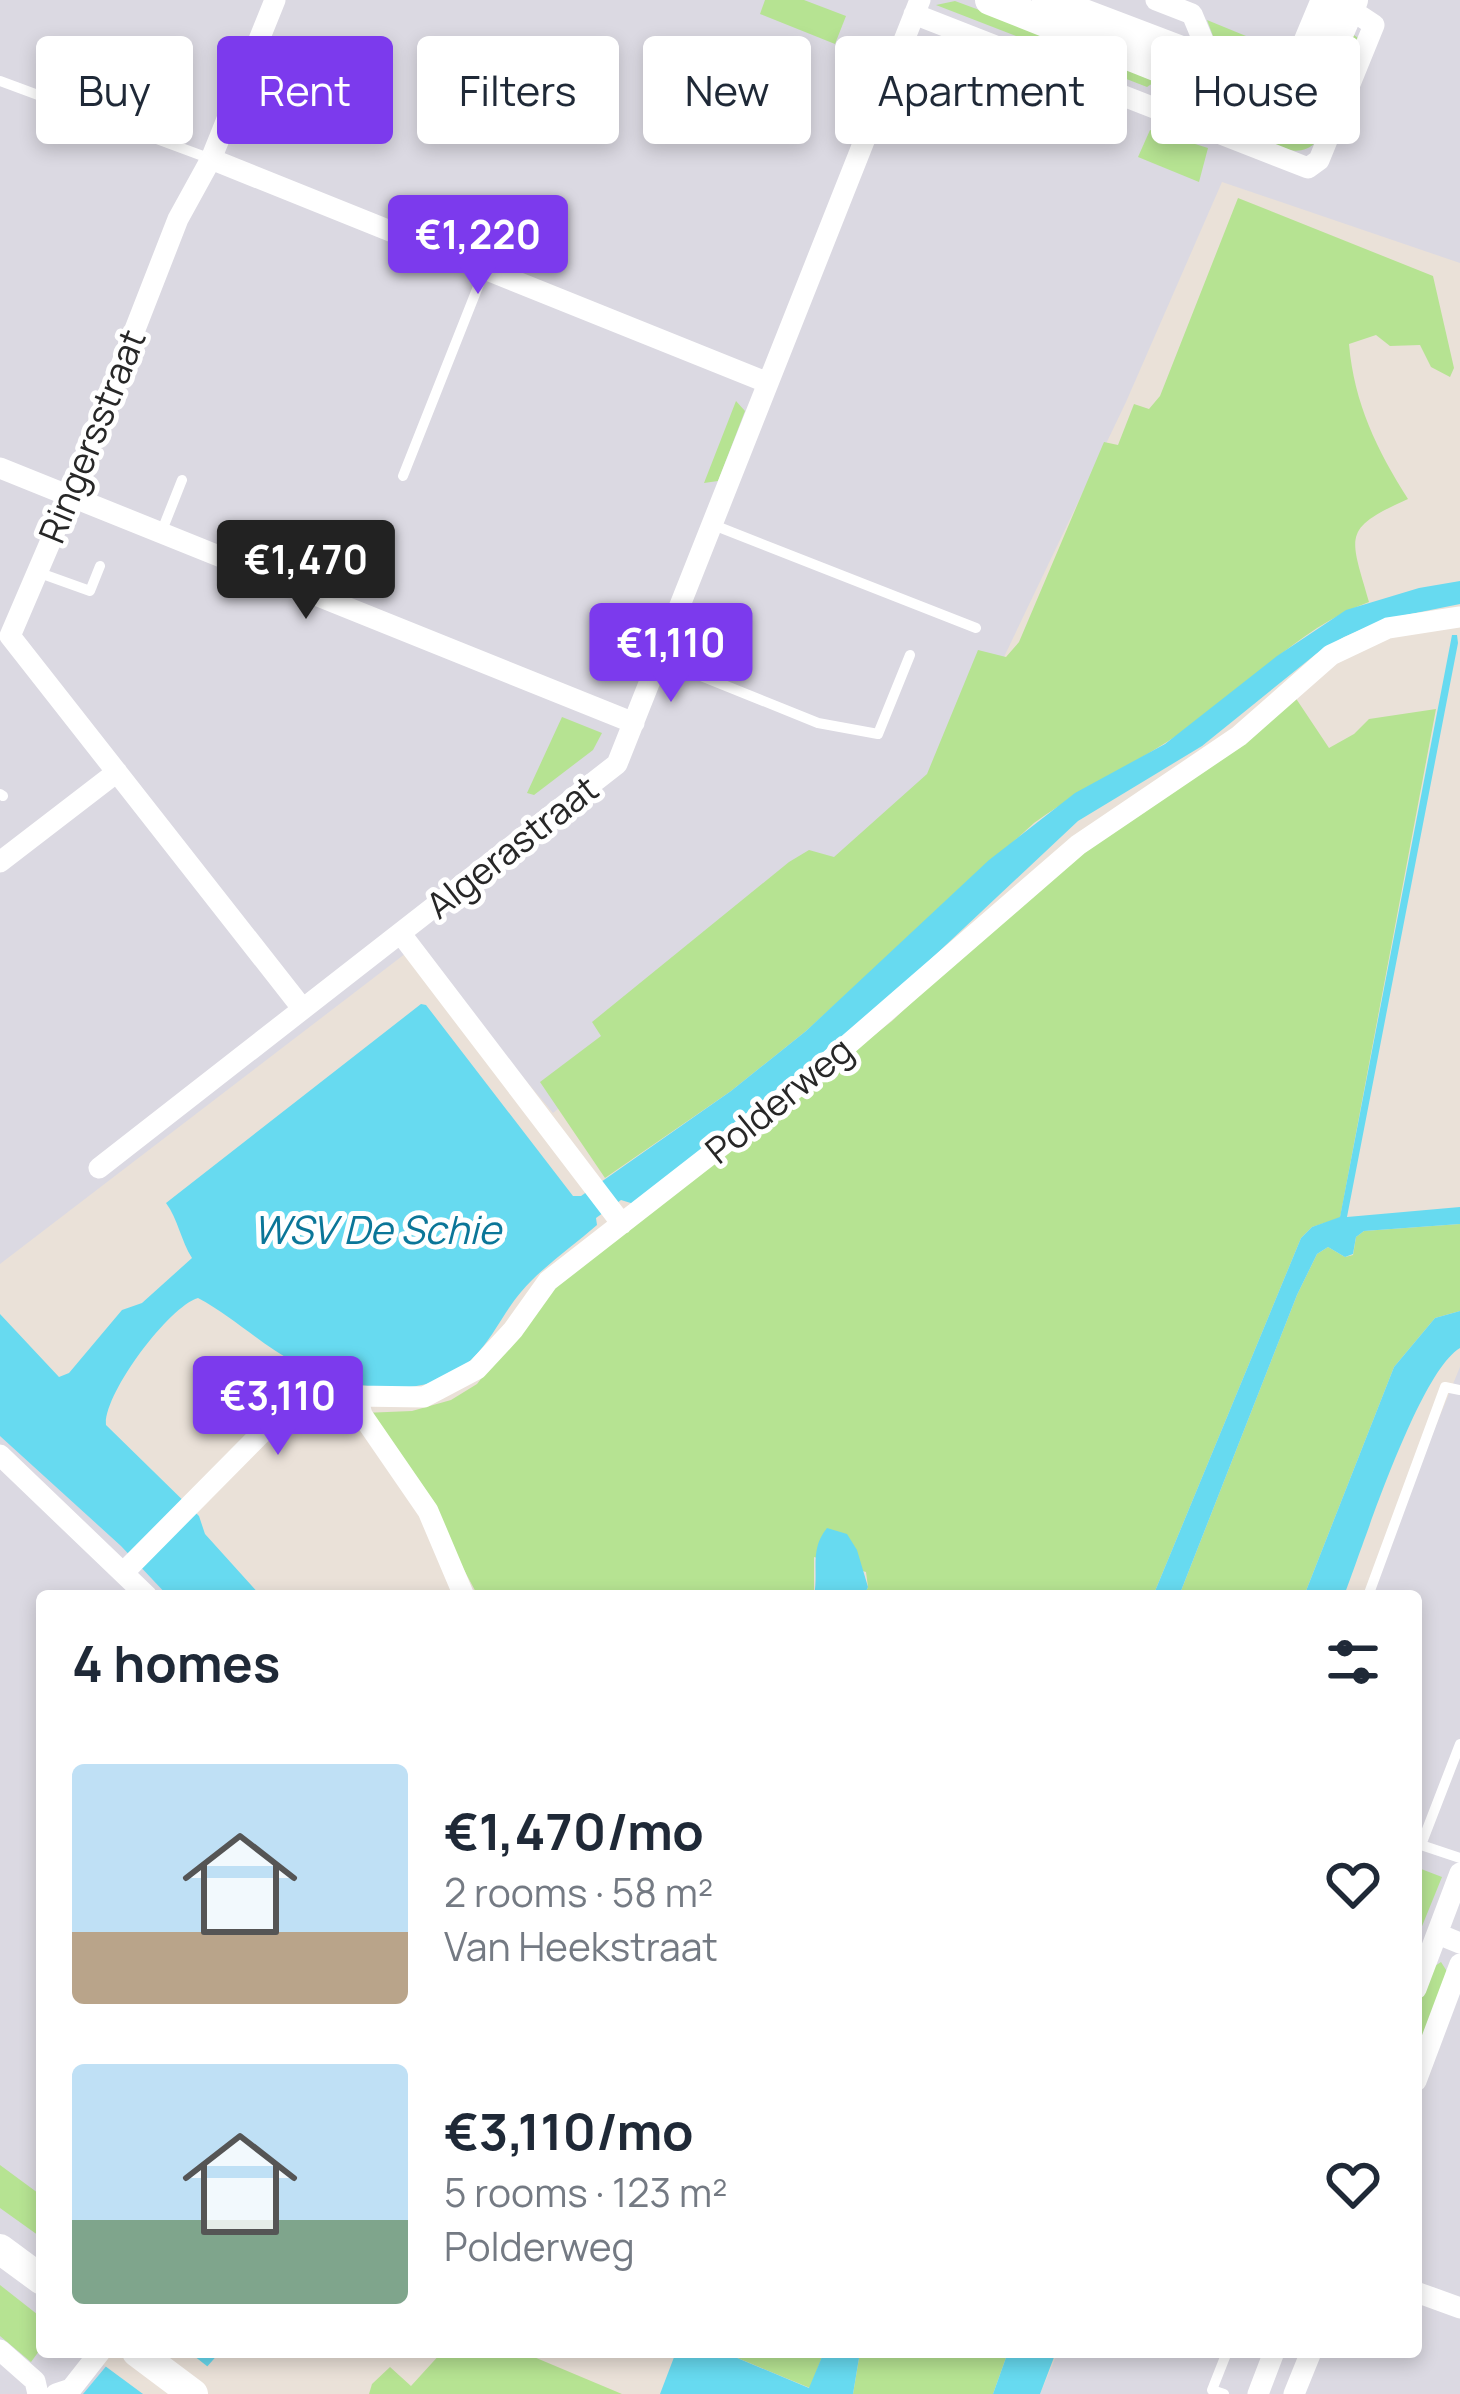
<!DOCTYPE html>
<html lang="en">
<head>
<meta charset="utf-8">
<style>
	body { margin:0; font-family:Manrope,sans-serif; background:#f2f2f3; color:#1f2937; height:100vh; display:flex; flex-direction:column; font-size:45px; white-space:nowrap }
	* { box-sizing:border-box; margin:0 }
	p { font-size:39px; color:#747a83 }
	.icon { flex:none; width:66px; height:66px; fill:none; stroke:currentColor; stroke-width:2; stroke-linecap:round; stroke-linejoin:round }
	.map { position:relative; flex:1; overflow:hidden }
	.drawer { position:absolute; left:36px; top:1590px; width:1386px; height:768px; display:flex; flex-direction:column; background:#fff; border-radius:12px; box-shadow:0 6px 18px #0003 }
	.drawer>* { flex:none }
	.guide { position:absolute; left:36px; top:36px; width:1389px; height:108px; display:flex; gap:24px }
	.price { position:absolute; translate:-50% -102px; padding:0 27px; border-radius:12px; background:#7c3aed; color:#fff; font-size:39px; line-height:78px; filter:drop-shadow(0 3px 6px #0008) }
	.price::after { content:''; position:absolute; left:50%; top:72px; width:36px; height:27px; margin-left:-18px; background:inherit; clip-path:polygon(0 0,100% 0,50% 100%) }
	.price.current { background:#222; color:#fff }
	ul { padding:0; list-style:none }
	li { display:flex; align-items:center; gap:36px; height:300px; padding:0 36px }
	li span { display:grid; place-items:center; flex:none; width:336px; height:240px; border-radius:12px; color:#555 }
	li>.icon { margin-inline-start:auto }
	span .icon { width:144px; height:144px; fill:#fffc; stroke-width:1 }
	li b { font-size:51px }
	h2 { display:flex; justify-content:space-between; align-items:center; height:144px; padding:0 36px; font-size:51px }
	.chip { padding:0 42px; border-radius:12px; background:#fff; box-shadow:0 6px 18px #0003; font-size:42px; line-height:108px }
	.chip.current { background:#7c3aed; color:#fff }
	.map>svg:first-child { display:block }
	.industrial { fill:#dbd9e2 }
	.green { fill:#b6e392 }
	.water { fill:#67daf0 }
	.pier { fill:#eae1d8 }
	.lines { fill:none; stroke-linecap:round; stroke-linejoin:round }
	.lane { stroke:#fff; stroke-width:10 }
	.street { stroke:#fff; stroke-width:21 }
	.secondary { stroke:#fff; stroke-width:30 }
	.labels { text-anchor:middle; stroke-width:10; stroke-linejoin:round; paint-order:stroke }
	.street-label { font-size:36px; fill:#272727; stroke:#fff }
	.water-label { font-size:39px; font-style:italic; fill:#0b7698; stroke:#fff }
</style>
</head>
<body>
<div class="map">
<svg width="1460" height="2394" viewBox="0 0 1460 2394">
	<rect width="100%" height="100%" fill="#eae1d8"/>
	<path class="industrial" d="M0,0h1460v263l-238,-81 -96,220 -190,397 -383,314 -139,-166 -414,317z
		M1460,1367v1027h-420l18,-42h358v-756h-50z
		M0,1391l187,205h-145v756h108l-38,42h-112z"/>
	<path class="green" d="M765,0h39l42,16 -11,28 -75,-30z
		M955,1l207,76 -15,10 -211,-82z
		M1207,20l56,23 -12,28 -30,-14z
		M1350,32l8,6 -41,103c-18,20 -42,4 -64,-3l7,-19 32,9 26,-18z
		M937,45l173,70 -9,24 -175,-68z
		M1150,130l58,18 -9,34 -61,-25z
		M1238,198l195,78 21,92 -4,9 -19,-10 -11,-22 -30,1 -14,-11 -27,9c5,59 28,106 59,155 -67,30 -58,36 -39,103 -66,24 -113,76 -168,117 -53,39 -113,65 -167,104l-228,208 -75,60 -126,87 -65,-96 61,-46 -9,-14 197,-160 20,-12 25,7 93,-83 51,-124 28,7 13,-15 85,-200 14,3 16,-41 15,5 11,-13z
		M736,401l9,10 -27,70 -14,2z
		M1295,697l34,51 25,-14 15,-15 67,-10 -96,509 -28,9 -11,11 -148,358h-289l4,-9 -2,-15 -52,-15v39h-336l-43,-80 -72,-103 49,-2 39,-11 26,-16 73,-94 342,-269 197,-185z
		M562,717l40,16 -9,17 -59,45 -7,-2z
		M1460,1224v87l-25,7 -41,49 -90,229h-125l118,-301 20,-41 11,-7 17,10 8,-2 3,-18 8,-6z
		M1416,1867l26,10 -26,64z
		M1441,1962l7,11 -32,83c0,-29 -3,-78 25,-94z
		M0,2165l42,31v42l-42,-30z
		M0,2285l42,33v29l-11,15 -31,-26z
		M442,2352h80l100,42h-253l3,-10 18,-17 21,19z
		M723,2352h101l-14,36z
		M860,2352h148l-15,42h-140z"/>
	<path class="water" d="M1460,581v23l-74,15 -42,18 -28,17 -114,92 -124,75 -198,186 -246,197 -13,-4 -25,18 1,7c-25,22 -55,42 -76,67 -18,21 -29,48 -49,67 -43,44 -124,31 -174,5 -36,-18 -64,-47 -100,-66 -30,9 -95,97 -92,127l93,91 6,18 56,62h-93l-47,-50 -121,-110v-122l59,63 10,-4 53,-63 20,-7 50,-45c-11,-17 -14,-39 -26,-55l255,-199 5,1 147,191h8l150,-105 75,-60 183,-171 86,-67 90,-49 112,-88 69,-46 73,-22z
		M1452,635h5l1,8 -111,574 113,-10v17l-96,7 -8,6 -3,17 -8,3 -17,-10 -11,7 -20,41 -118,301h-26l148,-358 11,-11 28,-10z
		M1460,1311v37c-41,24 -97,198 -116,248h-40l90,-229 41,-49z
		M827,1528l20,6 10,16 11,37 -4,9h-50c5,-26 -5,-46 13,-68z
		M118,2352h102l-37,42h-100z
		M676,2352h47l86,36 15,-36h36l-7,42h-193z
		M1008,2352h48l-16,42h-47z"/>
	<path class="pier" d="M110,2352h79l23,18 -21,24h-48l-42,-31z"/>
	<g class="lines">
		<path class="lane" d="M0,81l211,78
			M403,476l82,-207
			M711,524l265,104
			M161,533l21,-53
			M37,572l53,19 10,-25
			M659,659l159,64 60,11 32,-79
			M0,794l3,2
			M1368,1596l77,-209 15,3
			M1418,1844l42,14
			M1421,1845l39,-101
			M1224,2394l-12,-4 15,-38"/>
		<path class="street" d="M275,0l-64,159 -33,60 -108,277 -60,140 292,372
			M1156,0l36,14 20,48
			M914,14l394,154 11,-8 55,-135 -33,-22
			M211,159l555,223
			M0,468l634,255
			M0,862l117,-90
			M401,934l221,290
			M99,1168l518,-404 303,-764
			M357,1396l5,19 66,96 36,85
			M0,1455l147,141
			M124,1572l185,-187 48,11 67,1 53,-28 36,-39 35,-49 267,-208 263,-228 161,-109 92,-81 57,-27 72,-11
			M1438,1934l22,9
			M1416,1989l44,-116
			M1416,2081l44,-117
			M1416,2292l44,16
			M0,2350l35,31 3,13
			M56,2394l15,-5 29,-37
			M1258,2394l16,-42
			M1294,2394l17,-42"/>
		<path class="secondary" d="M990,0l256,102 37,8 31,-20 39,-90
			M1047,0l200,76c21,6 35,7 51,-9l28,-67
			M0,2249l42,31
			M137,2352l56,42"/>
	</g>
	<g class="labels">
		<g class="street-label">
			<text transform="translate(92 436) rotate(-68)" y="13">Ringersstraat</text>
			<text transform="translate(512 847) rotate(-38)" y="13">Algerastraat</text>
			<text transform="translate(779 1100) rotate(-39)" y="13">Polderweg</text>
		</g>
		<g class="water-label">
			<text x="377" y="1244">WSV De Schie</text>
		</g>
	</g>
</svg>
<b class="price" style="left:478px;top:297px">€1,220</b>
<b class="price current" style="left:306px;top:622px">€1,470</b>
<b class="price" style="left:671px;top:705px">€1,110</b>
<b class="price" style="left:278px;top:1458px">€3,110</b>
<div class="guide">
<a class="chip">Buy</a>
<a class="chip current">Rent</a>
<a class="chip">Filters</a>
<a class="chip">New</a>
<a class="chip">Apartment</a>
<a class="chip">House</a>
</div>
<section class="drawer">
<h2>4 homes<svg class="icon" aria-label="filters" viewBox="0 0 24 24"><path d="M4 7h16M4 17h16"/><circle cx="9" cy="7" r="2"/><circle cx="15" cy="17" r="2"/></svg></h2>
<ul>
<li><span style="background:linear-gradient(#bfe0f5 70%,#b9a48a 0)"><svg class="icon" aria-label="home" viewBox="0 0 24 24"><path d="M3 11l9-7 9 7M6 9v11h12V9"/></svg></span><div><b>€1,470/mo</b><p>2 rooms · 58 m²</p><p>Van Heekstraat</p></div><svg class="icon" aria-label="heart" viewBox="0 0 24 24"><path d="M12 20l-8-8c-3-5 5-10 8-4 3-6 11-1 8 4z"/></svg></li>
<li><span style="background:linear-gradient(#bfe0f5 65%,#7fa58c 0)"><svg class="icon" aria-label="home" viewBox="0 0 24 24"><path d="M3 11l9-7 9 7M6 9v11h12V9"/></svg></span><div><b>€3,110/mo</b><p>5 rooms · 123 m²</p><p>Polderweg</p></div><svg class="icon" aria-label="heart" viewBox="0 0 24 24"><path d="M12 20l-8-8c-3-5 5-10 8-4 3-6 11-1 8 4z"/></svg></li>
</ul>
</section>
</div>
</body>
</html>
